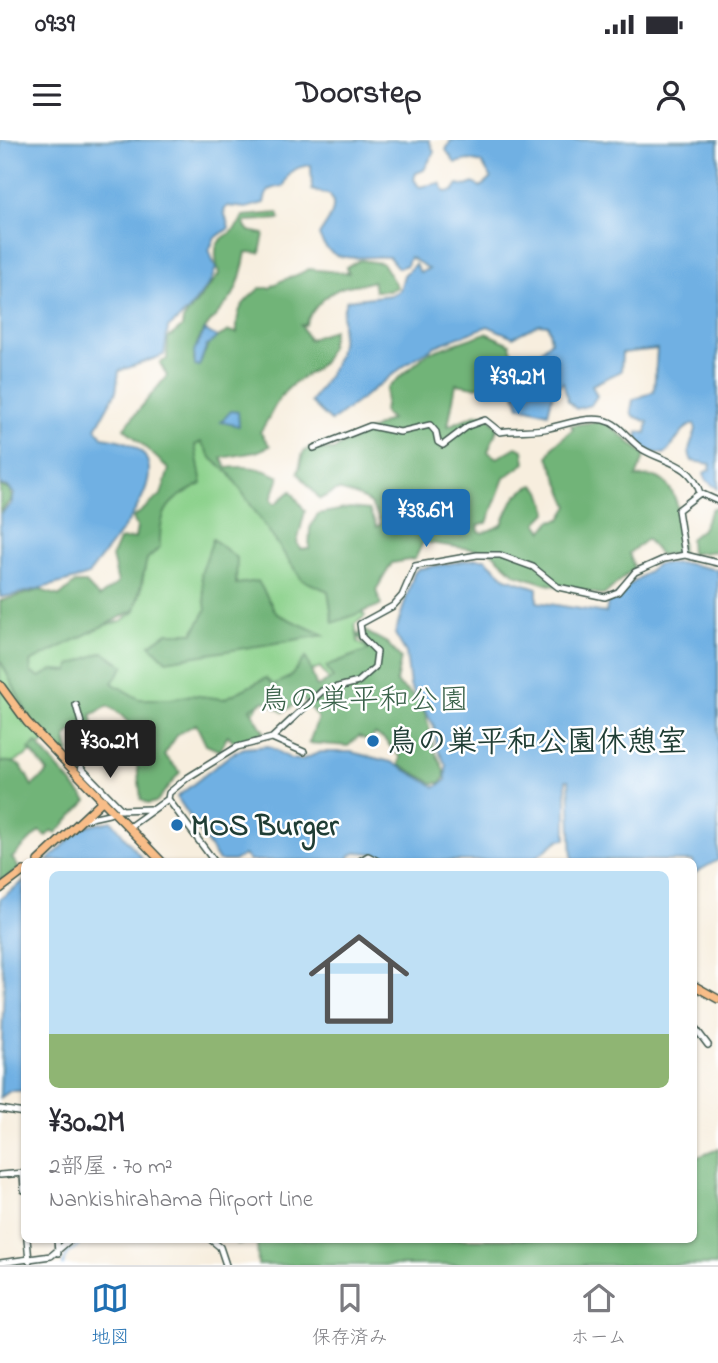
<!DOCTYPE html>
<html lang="ja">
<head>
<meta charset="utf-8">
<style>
	body { margin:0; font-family:"Indie Flower","Klee One",sans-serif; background:#f7f7f7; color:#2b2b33; height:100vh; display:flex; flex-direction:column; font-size:26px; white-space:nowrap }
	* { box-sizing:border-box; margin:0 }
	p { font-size:23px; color:#7c7c81 }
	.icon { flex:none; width:38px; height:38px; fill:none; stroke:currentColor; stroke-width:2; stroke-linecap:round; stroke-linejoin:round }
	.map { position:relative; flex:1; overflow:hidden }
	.side { position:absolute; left:21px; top:718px; width:676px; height:385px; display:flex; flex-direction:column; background:#fff; border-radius:10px; box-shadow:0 2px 5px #0004 }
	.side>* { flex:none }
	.price { position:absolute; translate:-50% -60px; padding:0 16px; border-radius:7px; background:#1f6fb2; color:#fff; font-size:23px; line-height:46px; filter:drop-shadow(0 2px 4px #0008) }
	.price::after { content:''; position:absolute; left:50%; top:42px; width:21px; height:16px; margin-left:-10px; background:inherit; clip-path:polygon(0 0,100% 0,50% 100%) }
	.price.active { background:#222; color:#fff }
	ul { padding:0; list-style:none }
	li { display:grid; align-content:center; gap:14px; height:371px; padding:0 28px }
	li+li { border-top:2px solid #e1e1e2 }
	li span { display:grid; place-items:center; height:217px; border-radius:10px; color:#555 }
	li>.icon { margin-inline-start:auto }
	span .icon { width:126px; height:126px; fill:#fffc; stroke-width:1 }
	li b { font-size:30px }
	.status { display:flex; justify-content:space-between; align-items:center; height:49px; padding:0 35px; background:#fff; direction:ltr }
	.status svg { height:19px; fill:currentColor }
	header { display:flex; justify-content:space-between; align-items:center; height:91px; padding:0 28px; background:#fff; font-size:32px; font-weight:700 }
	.tabs { display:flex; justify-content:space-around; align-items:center; height:98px; border-top:2px solid #e1e1e2; background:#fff; font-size:19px; color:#7c7c81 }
	.tabs a { display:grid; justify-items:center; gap:4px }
	.tabs .active { color:#1f6fb2 }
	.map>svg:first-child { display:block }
	.green { fill:#8cd28c; stroke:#568860; stroke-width:2 }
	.forest { fill:#71b478; stroke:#487856; stroke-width:2 }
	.water { fill:#6fb0e3; stroke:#47768c; stroke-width:2 }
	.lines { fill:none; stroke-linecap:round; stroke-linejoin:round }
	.stream { stroke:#6fb0e3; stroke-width:2 }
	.minor-casing { stroke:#3f584e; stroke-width:8 }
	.major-casing { stroke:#3f584e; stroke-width:10 }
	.minor { stroke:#fff; stroke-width:5 }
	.major { stroke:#f8bd88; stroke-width:7 }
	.poi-dot { fill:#1f6fb2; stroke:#fff; stroke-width:2.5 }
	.labels { text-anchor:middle; stroke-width:5; stroke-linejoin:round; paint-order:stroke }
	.park-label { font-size:30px; fill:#3a624a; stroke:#fff }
	.poi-label { font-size:30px; font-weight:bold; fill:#1f3d34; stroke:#fff; text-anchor:start }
</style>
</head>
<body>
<div class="status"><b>09:39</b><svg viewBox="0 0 49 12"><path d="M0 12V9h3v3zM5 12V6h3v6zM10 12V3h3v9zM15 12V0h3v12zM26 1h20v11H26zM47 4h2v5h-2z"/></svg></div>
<header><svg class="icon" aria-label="menu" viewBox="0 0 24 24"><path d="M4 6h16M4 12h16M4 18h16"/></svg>Doorstep<svg class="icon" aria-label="person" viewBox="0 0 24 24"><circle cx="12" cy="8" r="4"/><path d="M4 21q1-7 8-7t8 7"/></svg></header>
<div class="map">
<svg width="718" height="1125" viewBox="0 0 718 1125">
	<rect width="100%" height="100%" fill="#fff"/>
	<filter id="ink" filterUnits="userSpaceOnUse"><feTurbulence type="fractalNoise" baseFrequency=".0143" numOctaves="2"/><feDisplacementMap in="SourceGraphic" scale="14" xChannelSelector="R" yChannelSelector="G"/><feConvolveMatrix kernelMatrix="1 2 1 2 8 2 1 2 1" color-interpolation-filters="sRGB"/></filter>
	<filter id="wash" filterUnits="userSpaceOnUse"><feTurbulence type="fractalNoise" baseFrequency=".00686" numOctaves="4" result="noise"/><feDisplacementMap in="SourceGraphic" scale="28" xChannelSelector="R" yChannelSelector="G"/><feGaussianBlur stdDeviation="1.57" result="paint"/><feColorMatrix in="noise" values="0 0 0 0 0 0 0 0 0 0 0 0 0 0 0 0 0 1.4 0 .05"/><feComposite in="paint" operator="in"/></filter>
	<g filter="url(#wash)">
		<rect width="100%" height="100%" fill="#f7eede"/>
		<path class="green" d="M196,298l7,2 13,22 15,9 33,44 84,78 17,23 -10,8 3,18 15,10 -42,31 -11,-16 -55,24 -10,20 -95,-2 -55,-24c-24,22 -73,79 -105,80v-113l121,-31 13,-9 7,-21 4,-26 12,-36z"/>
		<path class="forest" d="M278,73l2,6 -34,2 -2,4 5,6 15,3 -4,19 -14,-1c-2,13 -8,36 -15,46 -16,20 -38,37 -37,64l5,3 11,-24 19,-10 8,2c-1,-25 5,-30 23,-45h10c12,-11 26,-10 38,-19l41,4 -3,-6 14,-7 22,3 15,24 -8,4h-14l-2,-10c-10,4 -19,3 -29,6 -17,5 -32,22 -39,38h-4l8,15 24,-10c-5,51 -31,36 -54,69 -7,11 -11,22 -19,33l10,14 -14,6 -35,6 6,10c20,-3 35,0 52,9l-8,23 4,4 16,-13 14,20 -8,32 4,6h8l1,-21 8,-14 32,-6 19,2 8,17 4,-3c-10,-27 -17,-26 -43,-34l-18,9 -22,-26 5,-20 7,-6 23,3 58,-31 -7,-6 3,-25 41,-35 58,-20 24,11 3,14 -3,21 -12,10 -4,-6 -19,4 -19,-3 -8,42 29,-12h10l11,13 -10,25 9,6 19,-11 7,3 2,13 -21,15 -17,45 -9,3 1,6 4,1 19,-8c6,-17 13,-34 32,-40l7,6 7,21 -11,11 6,8 8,-10 10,-2 8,-13 -21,-49 5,-11 20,-17 -2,-4 33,-4 41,34 -9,22c6,0 16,-2 22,1 25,13 22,52 24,76l-22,1 -13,-16 -18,14 5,15 -30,27 -58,-11 -31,-10 -24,-22 -68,-10 -8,17 -23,4 -16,27 5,15 -48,18 -5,-32 -26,-11 -73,-107 -17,-14 -11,-17 -6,3 7,39c-33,16 -43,24 -42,63l-13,12 -12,51 -105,52 1,11 9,4 13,-7 16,1 1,-6 33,-13 21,14 -12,17 27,16h32l20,-4 33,4 42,-21 7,7 17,-8 16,-20 11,30 16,-9 -7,-12 44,-17 -12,-13 5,-6 24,13 14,15 -5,24c6,7 16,11 21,18 11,14 12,30 16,46 3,11 11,18 12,31l-5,6h-7l-34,-18 1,-8 -16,-18 -9,-5 -6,7 -10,-5 -11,10 -39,-3 9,-25 -15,-19 -20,13 -18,-11 -15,8 14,23 -29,11 -7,-8 -8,16 -14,-6 -10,-21 -18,10 -14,21 16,17 -24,30 -8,2 -7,-5 -4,-34 6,-5c-5,-25 -12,-41 -35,-54l-17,9 2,8 -7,11 -3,-13 -17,16 3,14 -5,7 -34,-39 -30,-59v-59l40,-11 20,6 15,-13h11l13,14 19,-14 -6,-27 7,-16 16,-2 2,-11 -4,-9 28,-23 8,-26 -45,-41 43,-52 -7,-13 7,-4 1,-21 14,-11 1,-7 36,-46c-12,-47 12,-28 24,-58z
			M0,346l10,4 2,9 -12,13z
			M713,368h5v43l-27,3 -1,-15 12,-10z
			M213,399l24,19 -1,26 22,-3 19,33 47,21 -158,26 -16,-16 17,-12h26l13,-23 -5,-36z
			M36,603l51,58 -31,32 -4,-3 -6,6 -7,-5 -27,27 8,11 -20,12v-119c22,-2 23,7 32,24l16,-14 -19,-23z
			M718,1009l-2,116h-458l-1,-25 -20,4 -3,-5h459v-80z"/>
		<path class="water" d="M0,0h429l5,12 -10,18 -8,3 -2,6 5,8 21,-4 5,9 8,-1 5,-7 9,2 6,-3 8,4 10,-9 -9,-15 -13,-3 -14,3 -9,-13 5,-10h267v349l-12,-9 -2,-7 6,-4 1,-5 -19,-3c-7,-13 1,-19 4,-32l-2,-5c-15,4 -18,22 -30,30l-13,-2 -14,-9 1,-11 8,1 2,-11 -15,-6 -2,-5 2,-11 21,-9 3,-42 -35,4 -1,18 -29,14 5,11 -6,9 -15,4 -8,-8 -5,-19 -9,8 -6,23 -29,-7 -5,-16 6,-6 7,-32 14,-1 10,-10 -3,-16 -9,-1 -26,13 -25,-11 -53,20 -27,17 -72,55 -5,3 -20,-19c11,-18 28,-38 30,-59 2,-17 -1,-28 6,-43l44,-5 9,-5 4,-15 11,-11 5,8 9,-3 -19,-12 -3,8 -9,3 -9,-11c-26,-3 -58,12 -70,-22 8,-13 20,-26 11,-40l-18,-5 -1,-25c-16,2 -22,6 -27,21 -13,2 -18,3 -20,17l-18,5 -19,-2 -3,5 5,17 -15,11 -5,12 7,17 -5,13 -24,31 -19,16 -4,27 -45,16 -3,21 -20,36 6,9c99,12 16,96 -14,138 -7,3 -83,23 -88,22v-82l11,-11 3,-10 -6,-7 -8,-2z
			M205,190l12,7 -11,10 -7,19 -4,-1 -1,-14z
			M231,271l7,1 1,14 -18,-4z
			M476,419h9l21,19 31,10v14l69,11 2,-12 50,-37 26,-1 34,7v290l-25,14v-13l-121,-1 -3,-80h-3v59l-7,1 -28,21h-142l-7,-1 -4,-6 -19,-2 -9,3 -2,6h-98l-6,-6 -10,6h-15l-42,-64 53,-42 14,-7 25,-2 22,13 10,1 20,-8h30l40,10 45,25 10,-7v-15l-9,-17 -3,-22 -24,-40 -4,-33 -11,-19 19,-61 4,-4z
			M112,681l32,40h-97l36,-34z
			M24,741v206l-3,4h-11l-10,7 4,-118 -4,-25v-56z"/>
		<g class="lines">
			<path class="stream" d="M63,1125l4,-11 19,-15"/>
		</g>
	</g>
	<g filter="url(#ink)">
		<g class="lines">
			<defs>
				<path id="minor" d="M314,308l56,-22 30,6 30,-7 6,7 2,10 5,3 25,-19 17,-6 15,12c16,-3 34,0 49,-4 17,-4 36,-11 54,-8 17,3 25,20 39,29 23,14 49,13 58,44l18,8
					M685,415l33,8
					M76,565l7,25 -2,38
					M272,598l32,14
					M81,628l41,42
					M168,659l46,62
					M119,670l31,-1
					M82,680l27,-6
					M129,687l39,-28 1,-6 18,-15 50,-31 35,-9 50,-47 36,-9 17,-15 2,-15 -15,-15 -2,-13 33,-18 9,-10 13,-30 62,-11h23l33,12 25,20 47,10 13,-5 17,-20 29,-13 21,-4 -7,-45 22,-17
					M360,721l8,-5 10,5
					M693,885l15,20
					M0,969l24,4
					M23,1033l1,17
					M0,1035l24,-2
					M27,1099l2,22
					M57,1099l1,14
					M210,1099l10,8 6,18
					M0,1123l51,-7 20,-17"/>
				<path id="major" d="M0,545l27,37 134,139
					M38,721l65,-61
					M0,749l24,-18
					M693,845l25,14"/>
			</defs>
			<use href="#minor" class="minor-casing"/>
			<use href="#major" class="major-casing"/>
			<use href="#minor" class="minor"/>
			<use href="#major" class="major"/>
		</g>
	</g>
	<g class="poi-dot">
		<circle cx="373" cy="601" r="7"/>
		<circle cx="177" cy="685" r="7"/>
	</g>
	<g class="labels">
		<g class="park-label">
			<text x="364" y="569">鳥の巣平和公園</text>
		</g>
		<g class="poi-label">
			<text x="387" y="611">鳥の巣平和公園休憩室</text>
			<text x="191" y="695">MOS Burger</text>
		</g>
	</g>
</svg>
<b class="price" style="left:518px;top:276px">¥39.2M</b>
<b class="price" style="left:426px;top:409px">¥38.6M</b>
<b class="price active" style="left:110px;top:640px">¥30.2M</b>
<section class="side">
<ul>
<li><span style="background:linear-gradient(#bfe0f5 75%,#8fb573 0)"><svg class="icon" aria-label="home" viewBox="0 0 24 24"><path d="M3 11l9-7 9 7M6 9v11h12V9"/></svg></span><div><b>¥30.2M</b><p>2部屋 · 70 m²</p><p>Nankishirahama Airport Line</p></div></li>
</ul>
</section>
</div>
<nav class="tabs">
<a class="active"><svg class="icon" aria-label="map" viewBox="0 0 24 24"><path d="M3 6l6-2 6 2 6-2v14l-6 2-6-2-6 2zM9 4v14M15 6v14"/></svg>地図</a>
<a><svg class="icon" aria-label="saved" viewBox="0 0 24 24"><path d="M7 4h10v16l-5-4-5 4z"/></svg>保存済み</a>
<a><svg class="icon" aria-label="home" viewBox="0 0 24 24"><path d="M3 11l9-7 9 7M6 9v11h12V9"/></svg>ホーム</a>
</nav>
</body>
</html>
